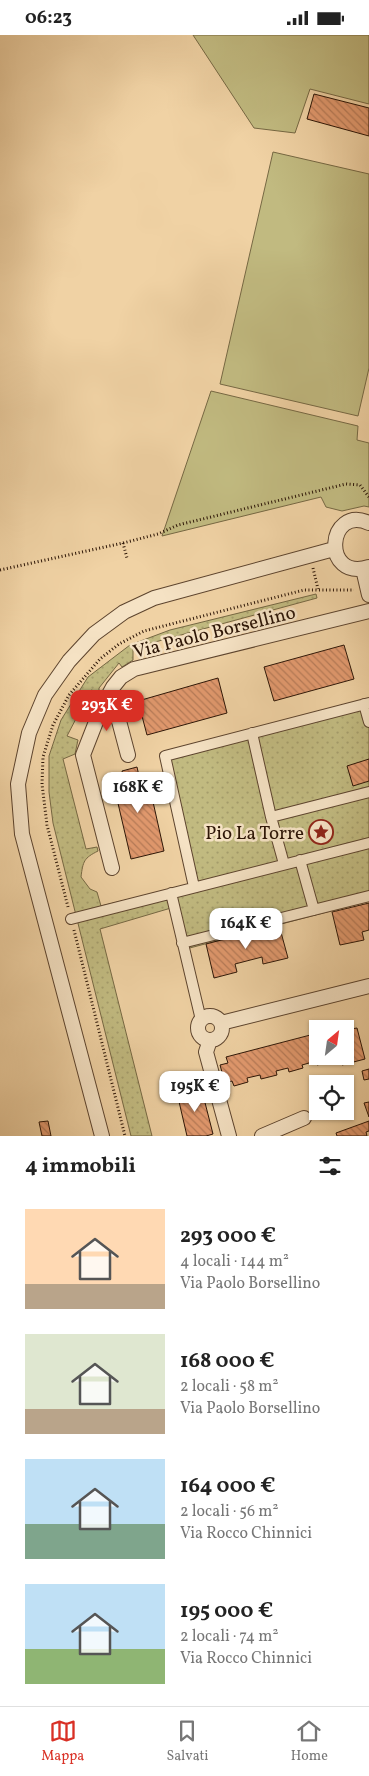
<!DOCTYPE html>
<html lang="it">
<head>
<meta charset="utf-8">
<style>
	body { margin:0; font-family:Vollkorn,serif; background:#f6f6f6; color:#222; height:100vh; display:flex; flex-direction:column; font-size:19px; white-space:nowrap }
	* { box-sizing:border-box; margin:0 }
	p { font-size:16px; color:#767676 }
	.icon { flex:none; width:28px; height:28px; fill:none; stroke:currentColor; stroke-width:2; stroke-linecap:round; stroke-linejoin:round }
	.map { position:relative; height:1101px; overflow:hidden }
	.details { display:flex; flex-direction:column; background:#fff; flex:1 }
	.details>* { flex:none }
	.needle { width:32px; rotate:29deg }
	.buttons { position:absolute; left:309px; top:985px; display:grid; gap:10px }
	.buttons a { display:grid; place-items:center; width:45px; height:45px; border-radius:0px; background:#fff; box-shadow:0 1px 4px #0004; font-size:25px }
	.price { position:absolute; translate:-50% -42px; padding:0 11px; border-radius:10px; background:#fff; color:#222; font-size:16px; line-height:32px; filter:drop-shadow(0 1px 2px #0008) }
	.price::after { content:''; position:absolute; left:50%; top:30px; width:15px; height:11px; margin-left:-8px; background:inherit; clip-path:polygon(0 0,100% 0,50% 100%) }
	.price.current { background:#d93025; color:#fff }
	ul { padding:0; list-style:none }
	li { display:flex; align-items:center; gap:15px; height:125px; padding:0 25px }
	li span { display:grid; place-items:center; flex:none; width:140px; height:100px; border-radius:0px; color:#555 }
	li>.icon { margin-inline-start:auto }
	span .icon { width:60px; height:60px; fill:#fffc; stroke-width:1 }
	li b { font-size:21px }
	h2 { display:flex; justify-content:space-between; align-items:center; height:60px; padding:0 25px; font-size:21px }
	.status { display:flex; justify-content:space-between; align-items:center; height:35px; padding:0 25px; background:#fff; direction:ltr }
	.status svg { height:14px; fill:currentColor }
	.tabs { display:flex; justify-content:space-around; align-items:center; height:70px; border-top:1px solid #e0e0e0; background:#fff; font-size:14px; color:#767676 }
	.tabs a { display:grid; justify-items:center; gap:2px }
	.tabs .current { color:#d93025 }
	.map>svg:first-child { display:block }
	.grass { fill:#c1ba80; stroke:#766843 }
	.park { fill:url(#park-dots); stroke:#766843 }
	.building { fill:url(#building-back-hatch); stroke:#2c1506 }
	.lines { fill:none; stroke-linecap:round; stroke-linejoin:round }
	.pedestrian-casing { stroke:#5d442e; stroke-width:12 }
	.minor-casing { stroke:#5d442e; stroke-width:16 }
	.path { stroke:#2c1506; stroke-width:3; stroke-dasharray:1 2.5; stroke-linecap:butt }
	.pedestrian { stroke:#f5e2c4; stroke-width:10 }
	.minor { stroke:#f5e2c4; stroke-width:14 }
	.labels { text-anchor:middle; stroke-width:5; stroke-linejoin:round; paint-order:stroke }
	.street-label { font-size:19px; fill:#2c1506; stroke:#f5e2c4 }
	.poi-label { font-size:19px; fill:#2c1506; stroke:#f5e2c4; text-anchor:end }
</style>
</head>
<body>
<div class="status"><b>06:23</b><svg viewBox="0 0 49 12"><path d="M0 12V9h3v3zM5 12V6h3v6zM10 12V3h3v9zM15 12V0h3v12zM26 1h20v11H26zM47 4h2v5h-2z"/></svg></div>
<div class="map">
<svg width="369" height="1101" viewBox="0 0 369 1101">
	<defs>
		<pattern id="park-dots" width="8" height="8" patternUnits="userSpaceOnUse" patternTransform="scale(1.25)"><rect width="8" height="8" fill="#c1ba80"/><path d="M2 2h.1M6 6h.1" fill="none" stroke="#a69f6d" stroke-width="1.8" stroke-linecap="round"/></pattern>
		<pattern id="building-back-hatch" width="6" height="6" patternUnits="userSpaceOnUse" patternTransform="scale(1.25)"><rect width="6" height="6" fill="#e39a6f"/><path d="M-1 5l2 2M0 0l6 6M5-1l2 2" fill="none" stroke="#b87c59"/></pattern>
	</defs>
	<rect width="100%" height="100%" fill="#f0d2a4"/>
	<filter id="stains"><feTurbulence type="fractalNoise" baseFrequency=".004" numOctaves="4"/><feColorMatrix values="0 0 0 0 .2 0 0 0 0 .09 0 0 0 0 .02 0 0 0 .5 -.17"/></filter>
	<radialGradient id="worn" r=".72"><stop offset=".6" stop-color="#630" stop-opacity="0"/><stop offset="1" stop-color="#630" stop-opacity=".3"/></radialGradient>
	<path class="grass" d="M193,0h176v69l-59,-15 -15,44 -41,-5z
		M273,117l96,22v194l-11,48 -138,-32z
		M211,356l147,35 -1,14 12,3v64l-5,-1 -22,5 -16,-4 -5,-10 -159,39z"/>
	<path class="park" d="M316,559l1,4 -184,50v12l-11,7 -3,-4 -20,25v4l-8,-2 -24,46 11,4 -3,14 -12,5 23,90 11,-2 1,4c-14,7 -15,10 -17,26l9,12 7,3 4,14 88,-21 -29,-132 209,-54v202l-187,49 -11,-42 -71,21 52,207h-21l-78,-313 -4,-31v-36l12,-36 27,-43 42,-32 40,-15z"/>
	<path class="building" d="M314,59l55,14v28l-62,-17z
		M344,610l10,34 -80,22 -10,-34z
		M218,643l9,35 -80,22 -9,-34z
		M369,724v22l-16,5 -6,-20z
		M137,732l2,9 8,-1 17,76 -33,8 -18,-77 11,-2 -2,-9z
		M369,868v27l-7,2 2,8 -24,5 -8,-33z
		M279,890l9,33 -25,6 -1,-7 -27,7 2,8 -23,6 -8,-34z
		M350,989l1,5 6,-1 8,31 -23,6 -2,-9h5v-27h-13z
		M318,998v23h16l-3,1 1,4 -15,4 -1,-4 -14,4 1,3 -14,4 -1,-4 -12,3 1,4 -16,4 -1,-4 -13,3 1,4 -14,4 -2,-5 -7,2 -5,-18 8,-2 -2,-6z
		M369,1034v10l-5,1 -2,-9z
		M201,1052l12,47 -7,2h-19l-10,-43z
		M369,1067v15l-5,-14z
		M48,1086l3,15h-9l-3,-14z
		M369,1086v10l-3,1 1,4h-30l-1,-3z"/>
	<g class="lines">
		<defs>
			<path id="pedestrian" d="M364,669l5,18
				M252,698l19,84 13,47
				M271,782l98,-25
				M300,825l14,50
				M194,852l-29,-131 204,-53
				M171,858l30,127
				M71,884l298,-76
				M182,908l187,-47"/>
			<path id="minor" d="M369,488c-42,-19 -48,59 0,44
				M363,534l6,26
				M106,666l13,20 9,34
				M112,833l-29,-113 18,-46 12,-22 8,-10 13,-8 235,-58
				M198 993a12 12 0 1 1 24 0a12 12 0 1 1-24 0Z
				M221,988l148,-37
				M210,1005l-4,12 23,84
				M102,1101l-80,-302 -4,-50 11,-51 16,-38 24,-34 25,-27 30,-22 30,-14 180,-49
				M262,1101l42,-18"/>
		</defs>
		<use href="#pedestrian" class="pedestrian-casing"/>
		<use href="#minor" class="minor-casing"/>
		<path class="path" d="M123,508l4,15
			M313,533l5,21
			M0,535l123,-27 35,-9 20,-9 168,-41 14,1 9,12
			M68,872l-21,-82 -5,-41 1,-27 10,-32 16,-30 31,-36 19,-15 25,-13 160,-41h50
			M74,895l51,206"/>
		<use href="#pedestrian" class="pedestrian"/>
		<use href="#minor" class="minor"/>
	</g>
	<defs>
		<symbol id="sight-ring" viewBox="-11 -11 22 22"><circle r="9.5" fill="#f5e2c4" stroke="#8f2418" stroke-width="1.5"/><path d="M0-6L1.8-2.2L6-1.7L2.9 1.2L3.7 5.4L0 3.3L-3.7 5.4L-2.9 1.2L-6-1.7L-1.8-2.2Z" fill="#8f2418"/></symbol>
	</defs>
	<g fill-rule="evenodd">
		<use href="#sight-ring" x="307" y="783" width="28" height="28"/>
	</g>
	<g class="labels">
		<g class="street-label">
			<text transform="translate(214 596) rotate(-14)" y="7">Via Paolo Borsellino</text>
		</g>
		<g class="poi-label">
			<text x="304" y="804">Pio La Torre</text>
		</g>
	</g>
	<rect width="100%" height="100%" filter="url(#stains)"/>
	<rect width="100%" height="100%" fill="url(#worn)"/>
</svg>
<div class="buttons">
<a><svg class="needle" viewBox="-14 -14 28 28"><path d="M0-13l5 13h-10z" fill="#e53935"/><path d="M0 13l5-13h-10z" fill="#767676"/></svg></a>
<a><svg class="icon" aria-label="locate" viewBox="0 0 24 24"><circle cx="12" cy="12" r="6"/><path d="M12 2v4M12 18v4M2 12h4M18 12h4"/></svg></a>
</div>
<b class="price current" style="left:107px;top:697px">293K €</b>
<b class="price" style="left:138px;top:779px">168K €</b>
<b class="price" style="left:246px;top:915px">164K €</b>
<b class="price" style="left:195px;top:1078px">195K €</b>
</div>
<section class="details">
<h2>4 immobili<svg class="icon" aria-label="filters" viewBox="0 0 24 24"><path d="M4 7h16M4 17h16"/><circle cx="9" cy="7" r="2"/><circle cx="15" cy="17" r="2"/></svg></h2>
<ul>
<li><span style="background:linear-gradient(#ffd9b3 75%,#b9a48a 0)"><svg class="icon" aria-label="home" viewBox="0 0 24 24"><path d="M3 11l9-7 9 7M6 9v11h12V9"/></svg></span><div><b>293 000 €</b><p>4 locali · 144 m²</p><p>Via Paolo Borsellino</p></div></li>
<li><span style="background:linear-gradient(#dfe7d0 75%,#b9a48a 0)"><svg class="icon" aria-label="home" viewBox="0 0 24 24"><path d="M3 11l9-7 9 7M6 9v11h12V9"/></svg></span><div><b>168 000 €</b><p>2 locali · 58 m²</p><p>Via Paolo Borsellino</p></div></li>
<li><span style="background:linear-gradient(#bfe0f5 65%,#7fa58c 0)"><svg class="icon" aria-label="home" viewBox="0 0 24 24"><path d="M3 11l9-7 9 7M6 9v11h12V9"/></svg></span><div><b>164 000 €</b><p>2 locali · 56 m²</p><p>Via Rocco Chinnici</p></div></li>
<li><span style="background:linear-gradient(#bfe0f5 65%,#8fb573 0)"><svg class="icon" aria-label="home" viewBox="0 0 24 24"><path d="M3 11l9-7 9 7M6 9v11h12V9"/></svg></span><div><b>195 000 €</b><p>2 locali · 74 m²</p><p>Via Rocco Chinnici</p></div></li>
</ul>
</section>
<nav class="tabs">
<a class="current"><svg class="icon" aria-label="map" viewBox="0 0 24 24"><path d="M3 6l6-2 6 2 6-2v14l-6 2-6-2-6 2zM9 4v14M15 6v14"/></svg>Mappa</a>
<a><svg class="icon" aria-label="saved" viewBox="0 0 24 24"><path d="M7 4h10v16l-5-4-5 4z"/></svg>Salvati</a>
<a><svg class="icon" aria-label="home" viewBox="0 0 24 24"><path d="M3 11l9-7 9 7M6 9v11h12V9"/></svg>Home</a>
</nav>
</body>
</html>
